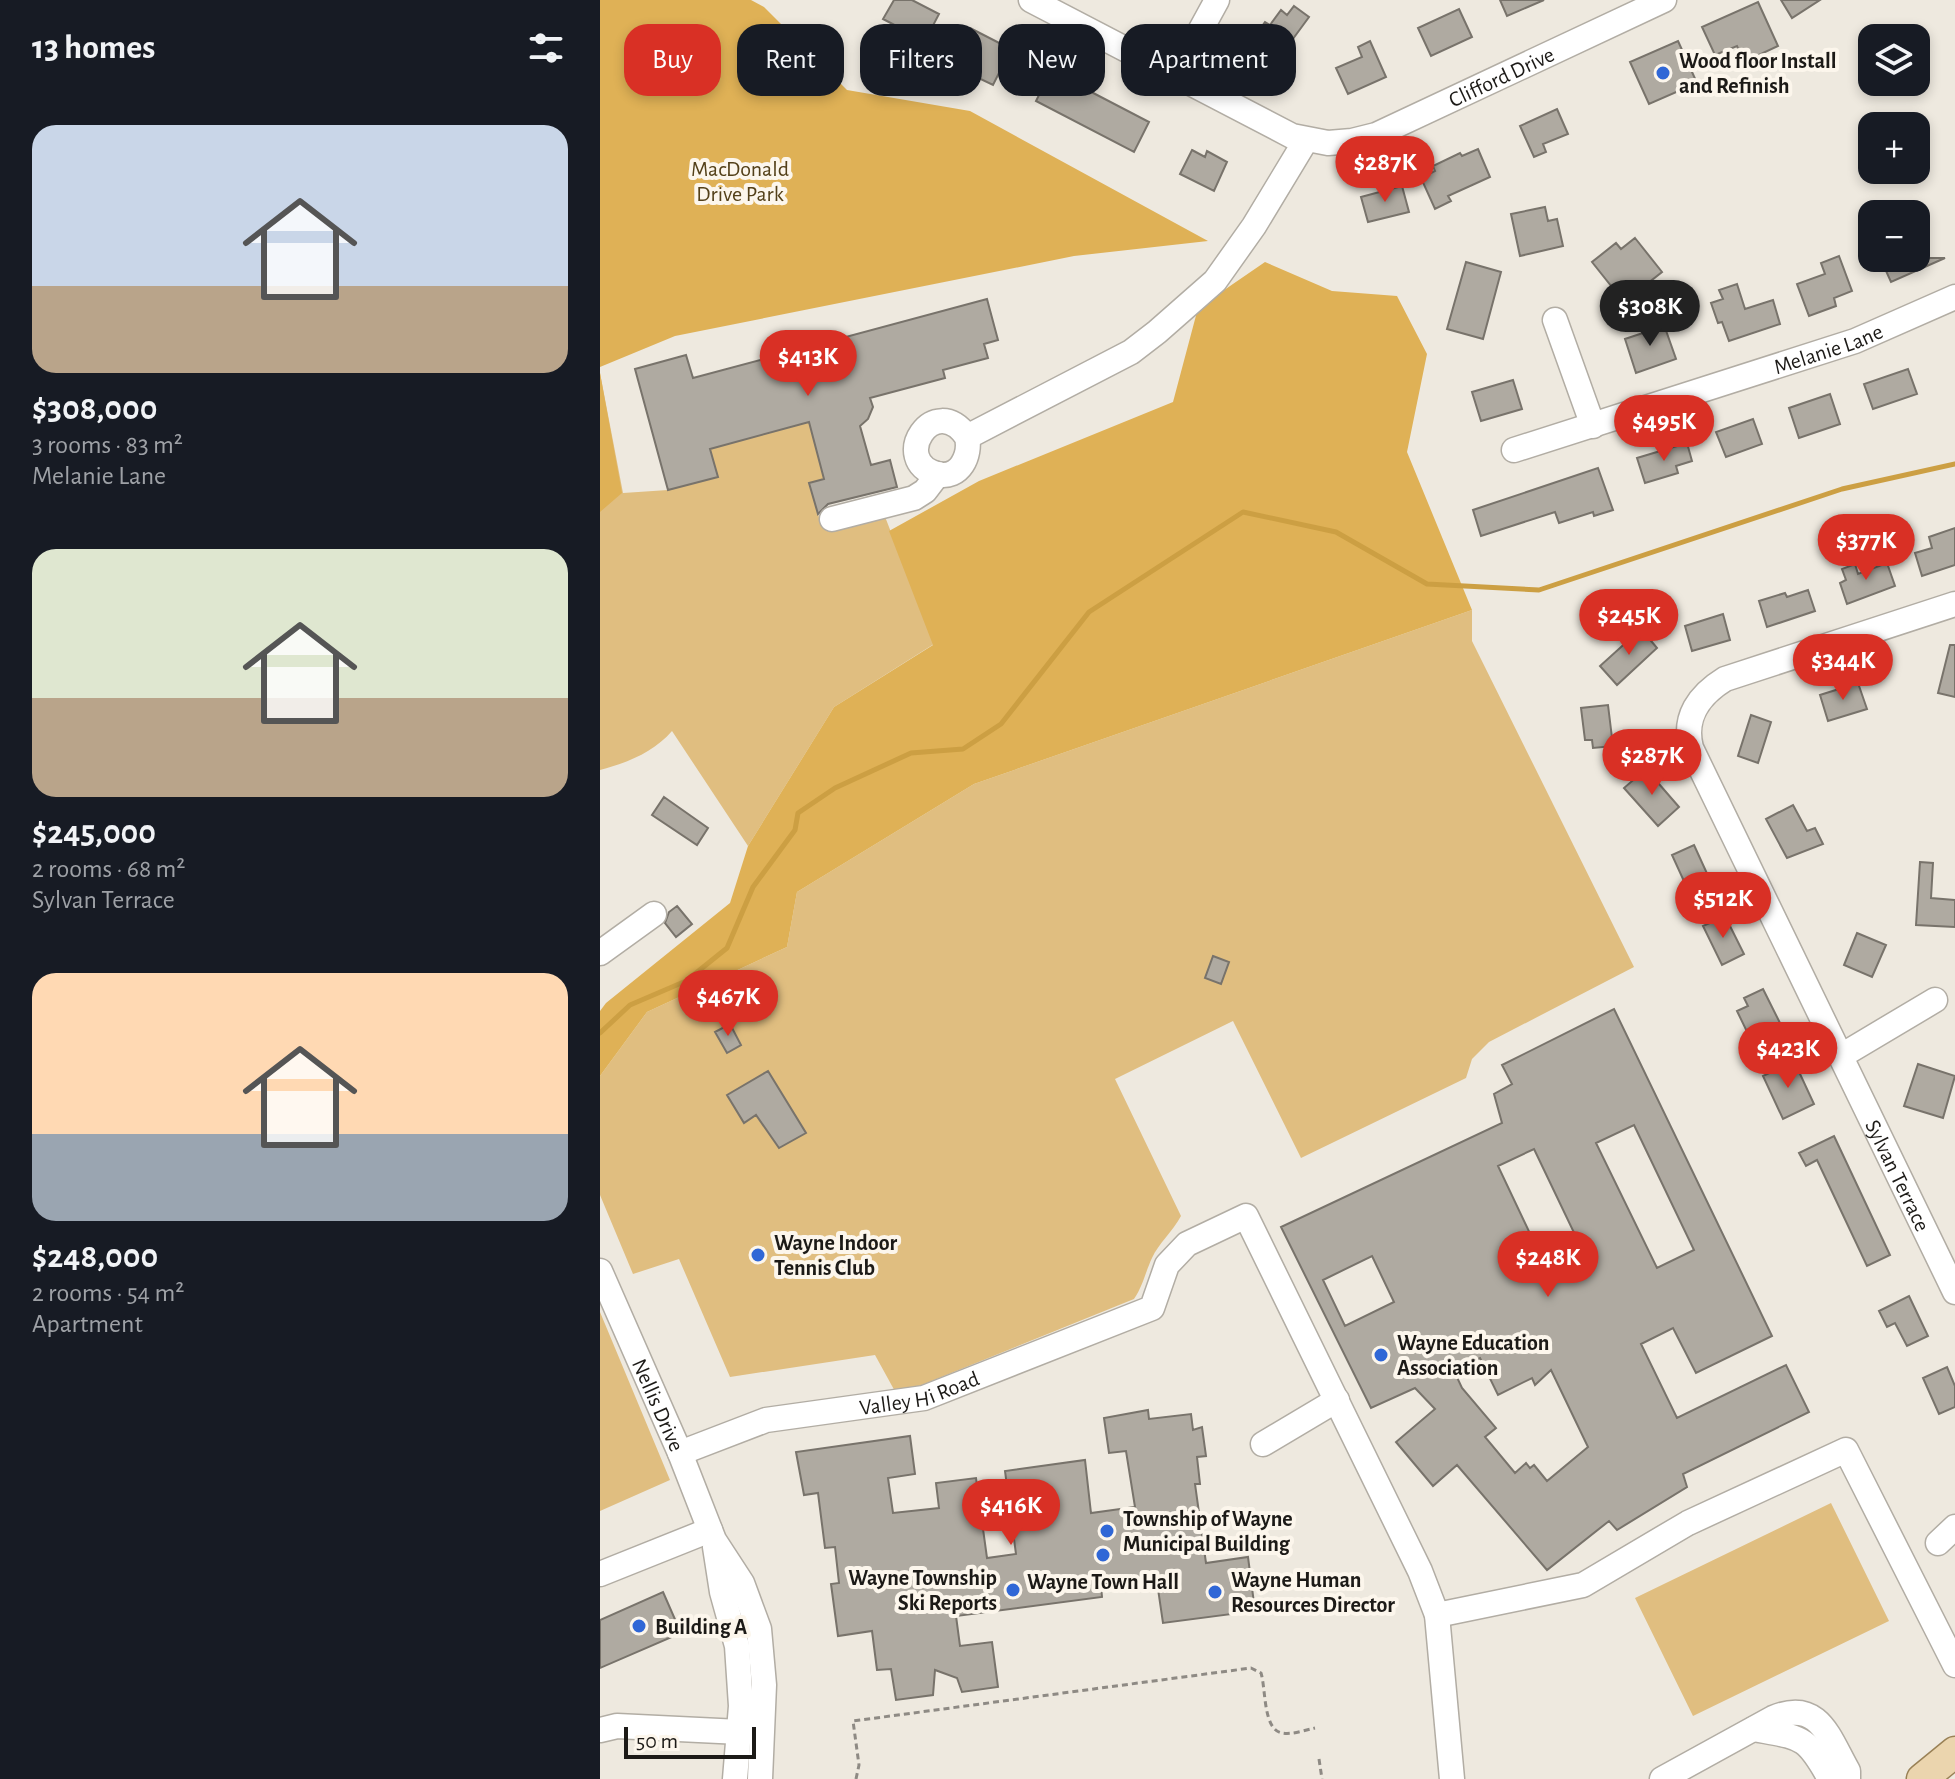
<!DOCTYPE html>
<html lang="en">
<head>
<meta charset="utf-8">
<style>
	body { margin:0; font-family:"Alegreya Sans",sans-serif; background:#20242c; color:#f1f3f6; height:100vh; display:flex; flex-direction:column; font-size:30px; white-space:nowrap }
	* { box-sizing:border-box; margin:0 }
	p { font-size:26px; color:#9ea1a6 }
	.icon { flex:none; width:44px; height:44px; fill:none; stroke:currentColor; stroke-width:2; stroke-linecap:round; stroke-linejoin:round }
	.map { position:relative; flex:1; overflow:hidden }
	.details { display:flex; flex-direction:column; background:#171b24; width:600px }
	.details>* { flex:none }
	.top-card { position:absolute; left:24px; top:24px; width:760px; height:72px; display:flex; gap:16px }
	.controls { position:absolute; left:1258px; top:24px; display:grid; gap:16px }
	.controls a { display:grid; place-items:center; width:72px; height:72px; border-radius:16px; background:#171b24; box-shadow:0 4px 12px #0003; font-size:40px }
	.scale { position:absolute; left:24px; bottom:20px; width:132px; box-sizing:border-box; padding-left:8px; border:4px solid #1c1a17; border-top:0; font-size:22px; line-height:28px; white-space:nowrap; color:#1c1a17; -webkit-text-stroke:6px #fcf6ec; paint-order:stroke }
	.price { position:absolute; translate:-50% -68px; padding:0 18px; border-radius:28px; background:#d93025; color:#fff; font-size:26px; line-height:52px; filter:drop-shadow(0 2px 4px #0008) }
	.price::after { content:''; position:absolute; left:50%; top:48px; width:24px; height:18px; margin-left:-12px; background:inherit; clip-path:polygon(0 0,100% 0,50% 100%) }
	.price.current { background:#222; color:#fff }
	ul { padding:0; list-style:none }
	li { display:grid; align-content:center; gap:16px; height:424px; padding:0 32px }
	li span { display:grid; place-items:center; height:248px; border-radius:24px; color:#555 }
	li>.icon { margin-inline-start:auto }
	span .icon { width:144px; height:144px; fill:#fffc; stroke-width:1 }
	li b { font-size:34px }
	h2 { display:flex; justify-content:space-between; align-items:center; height:96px; padding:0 32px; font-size:34px }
	.pill { padding:0 28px; border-radius:24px; background:#171b24; box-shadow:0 4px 12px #0003; font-size:28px; line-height:72px }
	.pill.current { background:#d93025; color:#fff }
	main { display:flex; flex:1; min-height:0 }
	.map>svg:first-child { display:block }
	.green { fill:#e0be80 }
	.forest { fill:#dfb156 }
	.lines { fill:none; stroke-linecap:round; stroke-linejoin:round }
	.stream { stroke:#cc9f43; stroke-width:5 }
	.building { fill:#afaaa1; stroke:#78736b; stroke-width:2; fill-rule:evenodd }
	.minor-casing { stroke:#b2ada4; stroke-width:27 }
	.major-casing { stroke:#998156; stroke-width:33 }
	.path { stroke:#8e8a84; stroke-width:3; stroke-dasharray:6 4; stroke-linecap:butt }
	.minor { stroke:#fff; stroke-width:24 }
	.major { stroke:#ebd5ae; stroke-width:30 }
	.poi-dot { fill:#3067d6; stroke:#fcf6ec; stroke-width:3 }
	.labels { text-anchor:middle; stroke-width:8; stroke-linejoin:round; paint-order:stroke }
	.poi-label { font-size:22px; font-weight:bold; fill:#1c1a17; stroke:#fcf6ec; text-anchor:start }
	.street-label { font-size:22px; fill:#1c1a17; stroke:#fcf6ec }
	.park-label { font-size:22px; fill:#534019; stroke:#fcf6ec }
</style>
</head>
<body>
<main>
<section class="details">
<h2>13 homes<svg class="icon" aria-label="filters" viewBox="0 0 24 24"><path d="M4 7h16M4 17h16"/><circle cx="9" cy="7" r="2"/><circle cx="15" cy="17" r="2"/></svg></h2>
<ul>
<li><span style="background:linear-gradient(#c9d6e8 65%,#b9a48a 0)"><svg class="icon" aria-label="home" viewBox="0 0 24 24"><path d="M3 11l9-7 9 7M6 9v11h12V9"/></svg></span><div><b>$308,000</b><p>3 rooms · 83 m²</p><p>Melanie Lane</p></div></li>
<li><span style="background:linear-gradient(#dfe7d0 60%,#b9a48a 0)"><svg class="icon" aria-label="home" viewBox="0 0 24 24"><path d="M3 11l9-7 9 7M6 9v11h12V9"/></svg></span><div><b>$245,000</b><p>2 rooms · 68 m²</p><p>Sylvan Terrace</p></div></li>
<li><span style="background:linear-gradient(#ffd9b3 65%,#9aa5b1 0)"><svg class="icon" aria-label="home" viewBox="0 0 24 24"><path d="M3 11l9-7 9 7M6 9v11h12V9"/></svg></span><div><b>$248,000</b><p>2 rooms · 54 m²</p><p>Apartment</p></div></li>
</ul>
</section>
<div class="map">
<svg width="1355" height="1779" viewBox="0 0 1355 1779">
	<rect width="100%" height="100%" fill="#eee9df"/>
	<path class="green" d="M0,373l23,120 45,-3 49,-13 -7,-28 99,-27 15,57 -15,4 10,34 60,-16 55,143 -100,63 -86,139 -76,-115c-18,21 -45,32 -72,39z
		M872,610v31l162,326 -145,75 -17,17 -6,19 -165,80 -68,-137 -118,58 66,137c-8,15 -23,28 -29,42 -7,15 -9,28 -18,41l-237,96 -22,-40 -145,22 -51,-118 -46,15 -33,-79v-119l47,-64 140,-65 10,-55 177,-108z
		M0,1312l70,168 -70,31z
		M1231,1503l58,118 -196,95 -58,-118z"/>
	<path class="forest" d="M0,0h151l13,7 83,83 123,21 238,130 -134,15 -399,80 -75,31z
		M665,262l67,29 65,5 30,58 -20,98 65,158 -498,174 -177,108 -10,55 -140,65 -47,64v-65l6,-8 124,-100 18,-57 86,-139 99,-62 -44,-114 90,-50 194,-79 25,-94z
		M0,373l22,120 -22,19z"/>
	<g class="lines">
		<path class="stream" d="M0,1033l30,-28 56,-24 41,-33 26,-61 42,-57 3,-17 37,-25 76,-35 52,-4 38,-25 88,-112 154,-100 93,20 91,52 112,6 303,-101 113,-25"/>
	</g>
	<path class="building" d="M294,0h18l27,14 -14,27 -42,-22z
		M900,0h44l-37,16z
		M1181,0h39l-28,18z
		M1158,2l20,44 -34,16 -7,-16 -22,9 -13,-28z
		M694,6l15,11 -22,30 6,5 -12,16 -32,-24 16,-22 5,3 11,-15 6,5z
		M859,9l13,28 -41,19 -13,-28z
		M370,28l41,21 -18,36 -25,-12 4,-9 -16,-8z
		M770,41l16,36 -38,17 -12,-26 26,-11 -4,-10z
		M1078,41l19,42 -48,21 -19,-42z
		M451,71l98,51 -15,30 -98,-51z
		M957,109l11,25 -25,10 3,8 -12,5 -14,-31z
		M878,149l12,28 -42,19 3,5 -16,8 -14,-31 14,-7 -2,-5 27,-13 2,3z
		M592,150l13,7 2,-6 20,11 -13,29 -34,-17z
		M802,186l7,26 -41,10 -7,-25z
		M945,207l3,14 9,-2 6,27 -43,10 -9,-42z
		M1035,238l27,34 -38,30 -32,-40 24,-19 5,6z
		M1239,256l13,35 -18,7 2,8 -27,10 -12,-32 28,-10 -4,-11z
		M1290,258h55l-54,24 -9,-20z
		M866,262l35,10 -18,67 -36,-10z
		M1137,284l8,25 28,-9 7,24 -51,17 -7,-19 -4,1 -7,-20 12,-4 -4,-9z
		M387,299l11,41 -14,4 4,14 -45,12 2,8 -75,20 3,9 -5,12 -8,7 11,39 19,-5 7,27 -69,17 -10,10 -9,-31 15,-4 -15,-57 -99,27 8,28 -50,13 -33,-121 51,-14 7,23z
		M1063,322l13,37 -40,14 -11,-34 18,-6 -2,-3z
		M1308,369l9,25 -44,15 -9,-25z
		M913,380l9,29 -41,12 -9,-29z
		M1230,394l10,30 -41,14 -10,-30z
		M1153,419l9,25 -36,13 -10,-25z
		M1087,443l5,18 -16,5 2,7 -33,10 -8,-25z
		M998,468l15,42 -19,6 -1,-4 -34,11 -4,-11 -74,24 -8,-26z
		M1355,528v37l-33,11 -7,-23 17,-5 -3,-11z
		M1287,563l8,23 -48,18 -7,-21 6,-3 -4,-11 13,-5 3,10z
		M1208,590l7,21 -48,16 -8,-26 26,-8 2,4z
		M1123,614l7,26 -38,11 -7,-25z
		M1041,629l16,19 -40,37 -17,-19z
		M1350,645h5v52l-17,-4z
		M1258,683l9,26 -39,12 -8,-26z
		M1008,705l5,41 -20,2 -1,-8h-7l-4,-32z
		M1151,715l20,7 -13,41 -20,-7z
		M1046,769l33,38 -21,19 -34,-38z
		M64,797l44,31 -11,17 -45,-30z
		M1193,805l14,26 8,-3 8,16 -36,14 -21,-39z
		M1094,845l21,46 -22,10 -21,-46z
		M1320,862l13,1 -2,35 24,2v27l-39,-2z
		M77,906l15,18 -16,13 -11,-14 4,-11z
		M1125,916l19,38 -22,11 -19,-39z
		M1257,933l29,12 -14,32 -28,-12z
		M613,956l16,6 -8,22 -16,-6z
		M1163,989l18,36 -30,15 -14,-29 11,-5 -4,-8z
		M1014,1009l158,327 -76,37 -23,-45 -32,16 36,74 109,-53 23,47 -126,62 4,13 -70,43 -8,-9 -62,49 -90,-105 -24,21 -37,-44 39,-33 -20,-21 -44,20 -90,-181 221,-104 -8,-29 18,-10 -10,-19zM1034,1125l60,125 -37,18 -61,-125zM934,1149l44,92 -36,18 -44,-93zM772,1256l22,46 -49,24 -22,-46zM880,1358l18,37 34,-17 3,7 16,-15 37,77 -41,34 -13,-16 -4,3 -4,-5 -11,10 -30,-36 11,-9 -34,-40 -8,-17z
		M130,1024l11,21 -14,8 -12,-21z
		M1194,1061l20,43 -31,15 -20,-43z
		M1318,1064l37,12 -12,42 -39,-12z
		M168,1071l38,62 -27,15 -23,-33 -12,8 -17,-28z
		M1234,1136l56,119 -23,11 -50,-106 -11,6 -7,-13z
		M1309,1296l19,40 -21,10 -12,-23 -8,4 -8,-16z
		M1347,1367l8,19v21l-16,7 -16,-36z
		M548,1410l1,9 42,-5 2,16 9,-3 4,29 -9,1 3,27h-5l11,79 42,-6 7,54 -92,12 -6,-41 -56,4 1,11 -146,19 4,30 32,-4 6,45 -36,5 -5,-14 -22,-8 -2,25 -37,5 -5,-31 -14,1 -5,-39 -34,5 -7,-52 8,-1 -4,-36 -10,1 -7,-55 -14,2 -8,-43 114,-16 5,38 -27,4 5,35 46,-5 -3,-25 40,-5 11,80 29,-4 -11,-83 80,-11 6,53 44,-6 -9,-56 -17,2 -5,-35z
		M63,1592l18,41 -81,35v-48z"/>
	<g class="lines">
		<defs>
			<g id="minor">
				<path id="s1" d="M431,0l261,136 36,7 24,-2 24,-6 288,-135"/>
				<path d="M576,75l41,-75"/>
				<path d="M955,320l38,106"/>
				<path d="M367,437c-33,-47 -78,24 -30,37 23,6 34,-19 30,-37l164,-85 26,-20 58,-51 39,-55 52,-86"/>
				<path id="s2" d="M914,450l341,-109 100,-44"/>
				<path d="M232,519l82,-21 11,-7 13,-17"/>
				<path id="s3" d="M1355,604l-230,75c-26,16 -42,38 -34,69l264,544"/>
				<path d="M0,953l54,-39"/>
				<path d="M1241,1056l94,-56"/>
				<path id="s4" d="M0,1271l80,182 34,87 28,43 17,46 5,56 -4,94"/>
				<path d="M663,1444l74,-44"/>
				<path id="s5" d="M80,1453l86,-33 158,-22 228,-90 15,-43 20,-21 59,-28 174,355 17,44 15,164"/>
				<path d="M1338,1543l17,-16"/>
				<path d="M115,1547l7,45 15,54 4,60 -6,73"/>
				<path d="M0,1574l110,-44"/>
				<path d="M837,1615l146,-30 105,-62 158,-73 109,215"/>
				<path d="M1154,1729c48,9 52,6 76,50"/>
				<path d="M0,1730l17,-4 123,6"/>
				<path d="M1062,1779l111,-61c46,-20 56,20 75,53v8"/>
			</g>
			<path id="major" d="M1322,1779l33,-27"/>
		</defs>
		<use href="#minor" class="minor-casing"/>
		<use href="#major" class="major-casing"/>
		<path class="path" d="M719,1759l3,20
			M256,1779l3,-14 -6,-44 398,-53 10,5c5,16 2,57 21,60 10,2 23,-3 33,-5"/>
		<use href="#minor" class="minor"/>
		<use href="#major" class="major"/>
	</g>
	<g class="poi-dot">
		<circle cx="1063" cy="73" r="8"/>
		<circle cx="158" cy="1255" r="8"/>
		<circle cx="781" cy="1355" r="8"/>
		<circle cx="507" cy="1531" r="8"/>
		<circle cx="503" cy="1555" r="8"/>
		<circle cx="413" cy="1590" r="8"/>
		<circle cx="615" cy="1592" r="8"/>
		<circle cx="39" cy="1626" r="8"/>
	</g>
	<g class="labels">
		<g class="poi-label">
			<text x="1079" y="68">Wood floor Install<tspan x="1079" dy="25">and Refinish</tspan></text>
			<text x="174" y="1250">Wayne Indoor<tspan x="174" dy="25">Tennis Club</tspan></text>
			<text x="797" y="1350">Wayne Education<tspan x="797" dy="25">Association</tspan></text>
			<text x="523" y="1526">Township of Wayne<tspan x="523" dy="25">Municipal Building</tspan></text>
			<text x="397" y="1585" text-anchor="end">Wayne Township<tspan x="397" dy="25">Ski Reports</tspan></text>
			<text x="631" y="1587">Wayne Human<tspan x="631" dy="25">Resources Director</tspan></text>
			<text x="503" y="1589" text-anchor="middle">Wayne Town Hall</text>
			<text x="55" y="1634">Building A</text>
		</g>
		<g class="street-label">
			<text dy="8" stroke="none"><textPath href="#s1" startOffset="518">Clifford Drive</textPath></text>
			<text dy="8" stroke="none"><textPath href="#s2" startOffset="330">Melanie Lane</textPath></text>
			<text dy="8" stroke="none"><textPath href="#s3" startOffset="800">Sylvan Terrace</textPath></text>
			<text dy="8" stroke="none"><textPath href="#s5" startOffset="248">Valley Hi Road</textPath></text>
			<text dy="8" stroke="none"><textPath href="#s4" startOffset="146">Nellis Drive</textPath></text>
		</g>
		<g class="park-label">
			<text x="140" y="176">MacDonald<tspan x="140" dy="25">Drive Park</tspan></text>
		</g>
	</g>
</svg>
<div class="controls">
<a><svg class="icon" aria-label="layers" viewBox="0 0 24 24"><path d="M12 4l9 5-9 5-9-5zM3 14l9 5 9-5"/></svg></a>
<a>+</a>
<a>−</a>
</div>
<div class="scale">50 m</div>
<b class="price" style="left:785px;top:204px">$287K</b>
<b class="price current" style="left:1050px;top:348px">$308K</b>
<b class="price" style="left:208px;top:398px">$413K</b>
<b class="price" style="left:1064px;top:463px">$495K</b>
<b class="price" style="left:1266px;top:582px">$377K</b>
<b class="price" style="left:1029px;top:657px">$245K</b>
<b class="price" style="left:1243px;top:702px">$344K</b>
<b class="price" style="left:1052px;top:797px">$287K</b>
<b class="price" style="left:1123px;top:940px">$512K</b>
<b class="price" style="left:128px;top:1038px">$467K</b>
<b class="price" style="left:1188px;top:1090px">$423K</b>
<b class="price" style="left:948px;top:1299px">$248K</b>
<b class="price" style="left:411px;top:1547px">$416K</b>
<div class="top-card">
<a class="pill current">Buy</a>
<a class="pill">Rent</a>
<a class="pill">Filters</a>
<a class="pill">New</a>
<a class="pill">Apartment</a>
</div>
</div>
</main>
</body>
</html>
